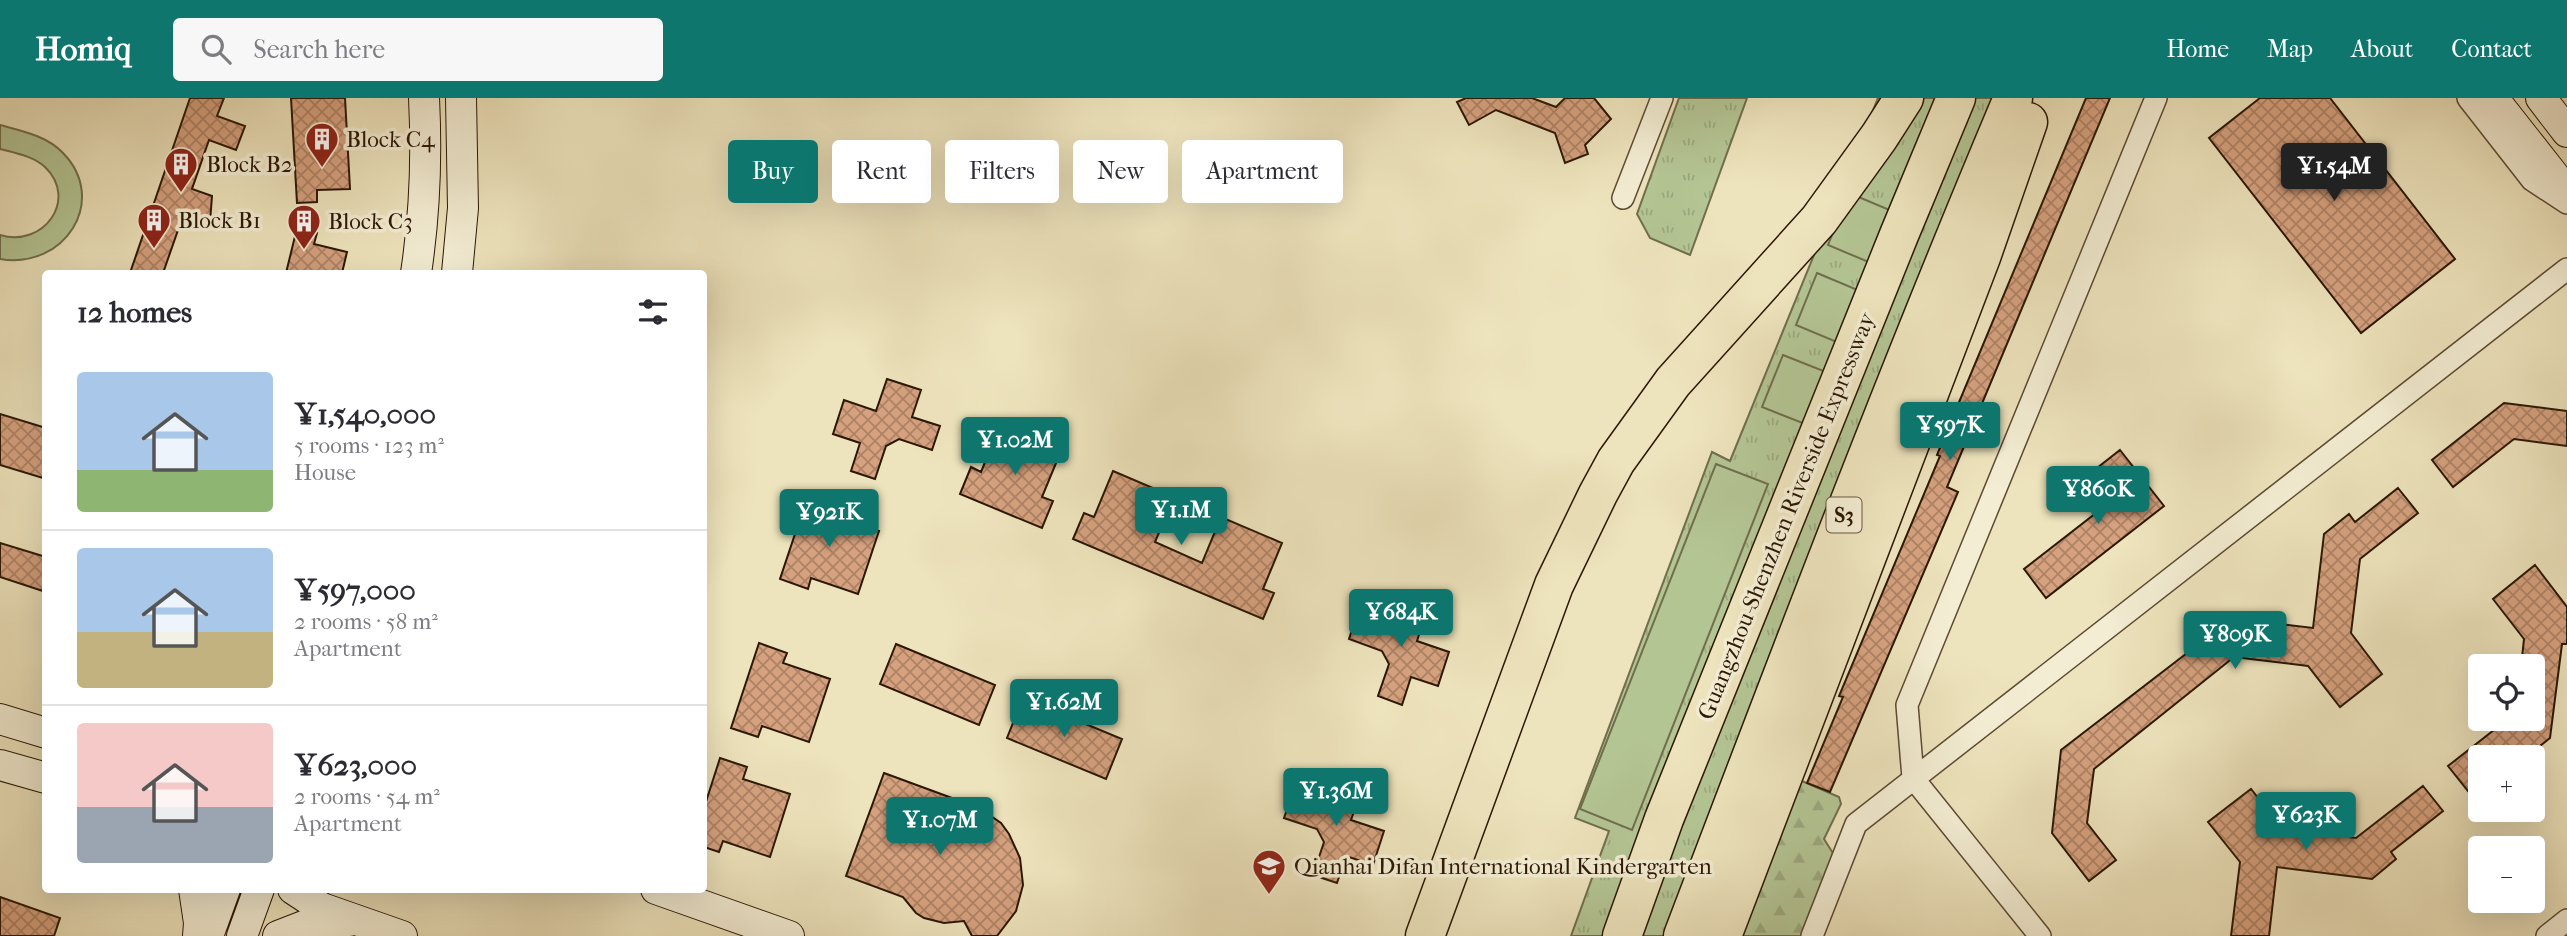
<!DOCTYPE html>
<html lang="en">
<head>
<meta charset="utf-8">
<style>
	body { margin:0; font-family:"IM FELL French Canon",serif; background:#f7f7f7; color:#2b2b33; height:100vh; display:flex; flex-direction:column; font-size:26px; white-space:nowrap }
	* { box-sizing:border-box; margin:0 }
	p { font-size:23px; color:#7c7c81 }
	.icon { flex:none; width:38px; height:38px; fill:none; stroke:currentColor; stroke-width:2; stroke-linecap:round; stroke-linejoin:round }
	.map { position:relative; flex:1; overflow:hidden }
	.sheet { position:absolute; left:42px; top:172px; width:665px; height:623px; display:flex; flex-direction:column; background:#fff; border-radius:7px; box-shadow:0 7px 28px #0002 }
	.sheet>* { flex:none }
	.guide { position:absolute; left:728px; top:42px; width:665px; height:63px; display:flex; gap:14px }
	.tools { position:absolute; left:2468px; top:556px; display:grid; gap:14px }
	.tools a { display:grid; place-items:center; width:77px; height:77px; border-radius:7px; background:#fff; box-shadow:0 7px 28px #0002; font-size:35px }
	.price { position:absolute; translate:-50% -60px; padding:0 16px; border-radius:7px; background:#0f766e; color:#fff; font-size:23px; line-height:46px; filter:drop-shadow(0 2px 4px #0008) }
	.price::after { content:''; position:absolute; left:50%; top:42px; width:21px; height:16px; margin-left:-10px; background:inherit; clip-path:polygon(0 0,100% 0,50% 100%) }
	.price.current { background:#222; color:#fff }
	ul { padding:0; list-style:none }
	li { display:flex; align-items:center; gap:21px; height:175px; padding:0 35px }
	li+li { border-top:2px solid #e1e1e2 }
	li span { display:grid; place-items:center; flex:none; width:196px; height:140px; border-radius:7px; color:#555 }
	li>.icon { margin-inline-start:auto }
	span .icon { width:84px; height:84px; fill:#fffc; stroke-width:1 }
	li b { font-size:30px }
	h2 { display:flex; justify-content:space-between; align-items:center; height:84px; padding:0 35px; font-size:30px }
	.tag { padding:0 24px; border-radius:7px; background:#fff; box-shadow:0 7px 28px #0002; font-size:24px; line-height:63px }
	.tag.current { background:#0f766e; color:#fff }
	header { display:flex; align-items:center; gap:42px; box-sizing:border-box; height:98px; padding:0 35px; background:#0f766e; color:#fff }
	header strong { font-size:33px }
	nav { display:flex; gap:38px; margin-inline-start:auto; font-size:24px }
	.search { width:490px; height:63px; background:#f7f7f7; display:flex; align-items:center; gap:18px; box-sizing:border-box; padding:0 24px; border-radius:7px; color:#7c7c81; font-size:26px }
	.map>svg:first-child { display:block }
	.forest { fill:url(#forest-firs); stroke:#706e4c; stroke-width:2 }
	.park { fill:url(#park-tufts); stroke:#706e4c; stroke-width:2 }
	.garden { fill:#b4c594; stroke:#706e4c; stroke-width:2 }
	.building { fill:url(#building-cross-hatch); stroke:#2b1704; stroke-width:2 }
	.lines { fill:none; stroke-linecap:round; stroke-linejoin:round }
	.minor-casing { stroke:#5c4a32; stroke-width:24 }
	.secondary-casing { stroke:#2b1704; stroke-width:32 }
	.motorway-casing { stroke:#2b1704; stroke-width:41 }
	.minor { stroke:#f3edd3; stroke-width:21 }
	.secondary { stroke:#f3edd3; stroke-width:30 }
	.motorway { stroke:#ede3bc; stroke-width:38 }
	.labels { text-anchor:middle; stroke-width:7; stroke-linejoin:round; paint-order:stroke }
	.shield { fill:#f3edd3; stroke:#675742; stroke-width:2 }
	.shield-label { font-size:21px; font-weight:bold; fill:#2b1704 }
	.poi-label { font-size:23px; fill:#2b1704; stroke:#f3edd3; text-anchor:start }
	.street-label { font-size:23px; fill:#2b1704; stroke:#f3edd3 }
</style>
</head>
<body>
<header>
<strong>Homiq</strong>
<div class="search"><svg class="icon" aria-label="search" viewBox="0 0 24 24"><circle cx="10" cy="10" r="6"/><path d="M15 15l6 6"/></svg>Search here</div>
<nav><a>Home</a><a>Map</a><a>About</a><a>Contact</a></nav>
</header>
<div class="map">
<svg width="2567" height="838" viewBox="0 0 2567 838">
	<defs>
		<pattern id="forest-firs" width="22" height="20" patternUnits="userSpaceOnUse" patternTransform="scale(1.75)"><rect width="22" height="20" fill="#b4c594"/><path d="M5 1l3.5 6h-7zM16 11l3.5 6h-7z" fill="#9ba87e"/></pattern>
		<pattern id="park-tufts" width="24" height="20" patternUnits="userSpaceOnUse" patternTransform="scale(1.75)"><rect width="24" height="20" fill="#b4c594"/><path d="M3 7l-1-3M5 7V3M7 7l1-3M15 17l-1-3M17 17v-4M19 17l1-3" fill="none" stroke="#9ba87e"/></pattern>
		<pattern id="building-cross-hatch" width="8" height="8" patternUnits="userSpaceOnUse" patternTransform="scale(1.75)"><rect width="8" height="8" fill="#d5a17e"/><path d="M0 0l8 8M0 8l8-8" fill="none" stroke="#ad8265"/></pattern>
	</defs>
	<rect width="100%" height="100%" fill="#ede3bc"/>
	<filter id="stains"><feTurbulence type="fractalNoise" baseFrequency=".00286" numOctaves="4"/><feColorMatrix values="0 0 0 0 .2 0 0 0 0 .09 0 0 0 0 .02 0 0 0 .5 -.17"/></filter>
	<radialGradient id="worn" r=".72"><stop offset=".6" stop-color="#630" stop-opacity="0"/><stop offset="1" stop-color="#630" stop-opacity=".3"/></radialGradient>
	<path class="forest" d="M1795,680l44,19 2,7 -17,35 12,19 -30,78h-73z"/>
	<path class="park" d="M1679,0h68l-57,157 -40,-17 -13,-24z
		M1878,0h141l-307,838h-141l38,-105 -34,-13 137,-366 18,9z"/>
	<path class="garden" d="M0,27c22,6 47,11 63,28 46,47 2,117 -63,106v-24c43,13 79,-35 45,-68 -12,-11 -30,-14 -45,-18z
		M1849,95l43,18 -21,52 -43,-18z
		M1817,175l43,18 -21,52 -43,-18z
		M1783,257l43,17 -21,52 -43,-17z
		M1716,366l52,20 -136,346 -52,-21z"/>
	<path class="building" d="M190,0h34l-7,18 28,10 -9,24 -27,-10 -17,49 20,7 -2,26 -26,-9 -21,60h-33z
		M291,0h54l5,91 -33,1v12l-20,1z
		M1466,0h66l24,9 9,-9h29l17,21 -26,26 3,9 -23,9 -10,-30 -59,-23 -27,15 -12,-23z
		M2086,0h24l-163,389 11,5 -128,300 -23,-9 36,-86 -4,-1 101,-240 -3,-1z
		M2260,0h70l125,161 -94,74 -152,-195z
		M297,130l20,5 -3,11 33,8 -5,21h-56z
		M887,281l34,11 -9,27 28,9 -8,24 -33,-11 -13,7 -11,33 -24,-8 9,-28 -27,-9 11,-34 32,11z
		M2504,305l63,8v35l-53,-7 -61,48 -21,-27z
		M0,316l46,14v51l-46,-14z
		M1000,328l61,25 -19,46 11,4 -11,27 -82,-34 11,-27 10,5z
		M2120,352l44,56 -118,92 -22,-29 90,-70 -22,-27z
		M1113,373l61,26 -19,45 47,21 19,-46 61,26 -19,46 11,4 -11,26 -190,-80 11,-26 10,4z
		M2398,390l20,25 -58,46 -9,74 31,41 -42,33 -32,-41 -74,-9 -140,112 -7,54 29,37 -27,21 -37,-48 9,-83 139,-107 -6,-7 25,-19 94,11 11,-94 25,-20 6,8z
		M808,397l28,9 -4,11 47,16 -21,63 -47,-16 -3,11 -28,-10z
		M0,445l46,14v35l-46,-15z
		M2535,467l32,42v37h-5l-12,94 -24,19 -6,-7 -9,8h-31v24l-12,9 -20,-25 60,-47h24v-52h-11l3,-28 -31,-40z
		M1393,500l34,11 -10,32 32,11 -11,34 -27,-9 -9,28 -24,-9 11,-32 -7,-13 -33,-12 8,-24 28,9z
		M759,545l28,10 -4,10 47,16 -21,63 -47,-16 -4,11 -27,-9z
		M896,546l99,41 -16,40 -99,-41z
		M1023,600l99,41 -16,40 -99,-41z
		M720,660l27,9 -4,12 47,15 -20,63 -47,-16 -4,11 -15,-5v-39z
		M884,675l95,35 22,15 8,11 11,24 3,27 -7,26 -19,25h-25l-8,-15 -20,2 -20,-5 -8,-5 -13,-16 -57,-21z
		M1328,678l34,12 -11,32 33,11 -11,34 -27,-9 -9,27 -24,-8 11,-33 -7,-13 -33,-11 8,-24 28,9z
		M2423,688l20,25 -52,41 5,7 -24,20 -95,-12 -8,69h-38l9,-74 -32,-40 43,-33 31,40 74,9z
		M0,799l60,21 -6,18h-54z"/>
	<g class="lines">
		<defs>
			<path id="minor" d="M2468,0l64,82 35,23
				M1623,100l39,-100
				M1812,838l44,-112 711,-555
				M2040,838l-127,-158 -6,-73 249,-607
				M2547,838l20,-16"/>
			<path id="secondary" d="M2493,0l74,94
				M2541,0l26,34
				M416,175c9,-59 11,-115 8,-175
				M457,175l6,-65 -2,-110
				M0,621l46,14
				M0,667l46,13
				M194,791l5,34 -1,13
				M293,791l29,19 80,28
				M656,791l133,47
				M208,838l17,-47
				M242,838l17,-47
				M278,838l31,-12 40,-3"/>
			<path id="motorway" d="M1425,838l129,-351 44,-91 18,-33 57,-79 146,-162 60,-83 25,-39
				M1622,838l42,-117 235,-584 57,-137
				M1683,838c107,-281 213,-561 330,-838
				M1722,838l259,-679 47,-135"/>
		</defs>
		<use href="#minor" class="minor-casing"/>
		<use href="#secondary" class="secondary-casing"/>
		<use href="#motorway" class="motorway-casing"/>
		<use href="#minor" class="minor"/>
		<use href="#secondary" class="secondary"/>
		<use href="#motorway" class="motorway"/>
	</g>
	<defs>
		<symbol id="building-pin" viewBox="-11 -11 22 30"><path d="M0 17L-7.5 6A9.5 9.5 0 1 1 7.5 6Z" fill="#8f2418" stroke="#f3edd3"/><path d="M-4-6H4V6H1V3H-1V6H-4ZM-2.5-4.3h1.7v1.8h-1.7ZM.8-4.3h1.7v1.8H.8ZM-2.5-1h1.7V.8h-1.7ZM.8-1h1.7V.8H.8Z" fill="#fff"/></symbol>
		<symbol id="school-pin" viewBox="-11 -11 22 30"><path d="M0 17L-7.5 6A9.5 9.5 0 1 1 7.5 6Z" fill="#8f2418" stroke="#f3edd3"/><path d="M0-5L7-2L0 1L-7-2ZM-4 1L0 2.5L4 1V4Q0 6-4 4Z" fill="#fff"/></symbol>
	</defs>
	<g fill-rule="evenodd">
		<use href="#building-pin" x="303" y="22" width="38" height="52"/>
		<use href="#building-pin" x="162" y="47" width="38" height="52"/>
		<use href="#building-pin" x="135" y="103" width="38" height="52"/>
		<use href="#building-pin" x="285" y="104" width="38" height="52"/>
		<use href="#school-pin" x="1250" y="749" width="38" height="52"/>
	</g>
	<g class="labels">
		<rect class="shield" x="1826.5" y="399.5" width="35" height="35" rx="5"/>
		<g class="shield-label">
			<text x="1844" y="424">S3</text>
		</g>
		<g class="poi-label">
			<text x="346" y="49">Block C4</text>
			<text x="206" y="74">Block B2</text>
			<text x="178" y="130">Block B1</text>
			<text x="328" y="131">Block C3</text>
			<text x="1294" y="776">Qianhai Difan International Kindergarten</text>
		</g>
		<g class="street-label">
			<text transform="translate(1786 418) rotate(-68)" y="8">Guangzhou-Shenzhen Riverside Expressway</text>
		</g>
	</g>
	<rect width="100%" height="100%" filter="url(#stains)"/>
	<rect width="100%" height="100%" fill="url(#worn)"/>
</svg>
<div class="tools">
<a><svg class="icon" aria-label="locate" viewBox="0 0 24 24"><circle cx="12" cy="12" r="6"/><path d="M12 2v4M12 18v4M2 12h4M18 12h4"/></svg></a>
<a>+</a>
<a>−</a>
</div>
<b class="price current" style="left:2334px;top:105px">¥1.54M</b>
<b class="price" style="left:1950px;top:364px">¥597K</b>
<b class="price" style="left:1015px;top:379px">¥1.02M</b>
<b class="price" style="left:2098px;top:428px">¥860K</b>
<b class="price" style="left:1181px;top:449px">¥1.1M</b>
<b class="price" style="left:829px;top:451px">¥921K</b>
<b class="price" style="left:1401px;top:551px">¥684K</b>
<b class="price" style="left:2235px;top:573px">¥809K</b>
<b class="price" style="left:1064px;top:641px">¥1.62M</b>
<b class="price" style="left:1336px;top:730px">¥1.36M</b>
<b class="price" style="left:2306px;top:754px">¥623K</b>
<b class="price" style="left:940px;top:759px">¥1.07M</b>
<div class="guide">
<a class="tag current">Buy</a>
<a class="tag">Rent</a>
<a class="tag">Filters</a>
<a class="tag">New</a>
<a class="tag">Apartment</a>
</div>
<section class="sheet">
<h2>12 homes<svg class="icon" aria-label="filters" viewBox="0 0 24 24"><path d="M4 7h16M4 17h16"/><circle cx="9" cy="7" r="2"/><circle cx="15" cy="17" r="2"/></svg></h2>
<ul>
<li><span style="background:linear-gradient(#a9c7e8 70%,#8fb573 0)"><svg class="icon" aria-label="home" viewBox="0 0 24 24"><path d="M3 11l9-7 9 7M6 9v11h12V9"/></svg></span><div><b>¥1,540,000</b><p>5 rooms · 123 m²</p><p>House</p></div></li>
<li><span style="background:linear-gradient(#a9c7e8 60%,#c2b280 0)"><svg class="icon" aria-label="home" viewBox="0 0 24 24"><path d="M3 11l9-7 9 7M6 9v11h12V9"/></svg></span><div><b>¥597,000</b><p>2 rooms · 58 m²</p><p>Apartment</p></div></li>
<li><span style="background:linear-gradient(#f6c9c9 60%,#9aa5b1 0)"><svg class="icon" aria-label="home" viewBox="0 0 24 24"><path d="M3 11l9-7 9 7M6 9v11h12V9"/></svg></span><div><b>¥623,000</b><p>2 rooms · 54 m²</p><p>Apartment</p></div></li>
</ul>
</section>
</div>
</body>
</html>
